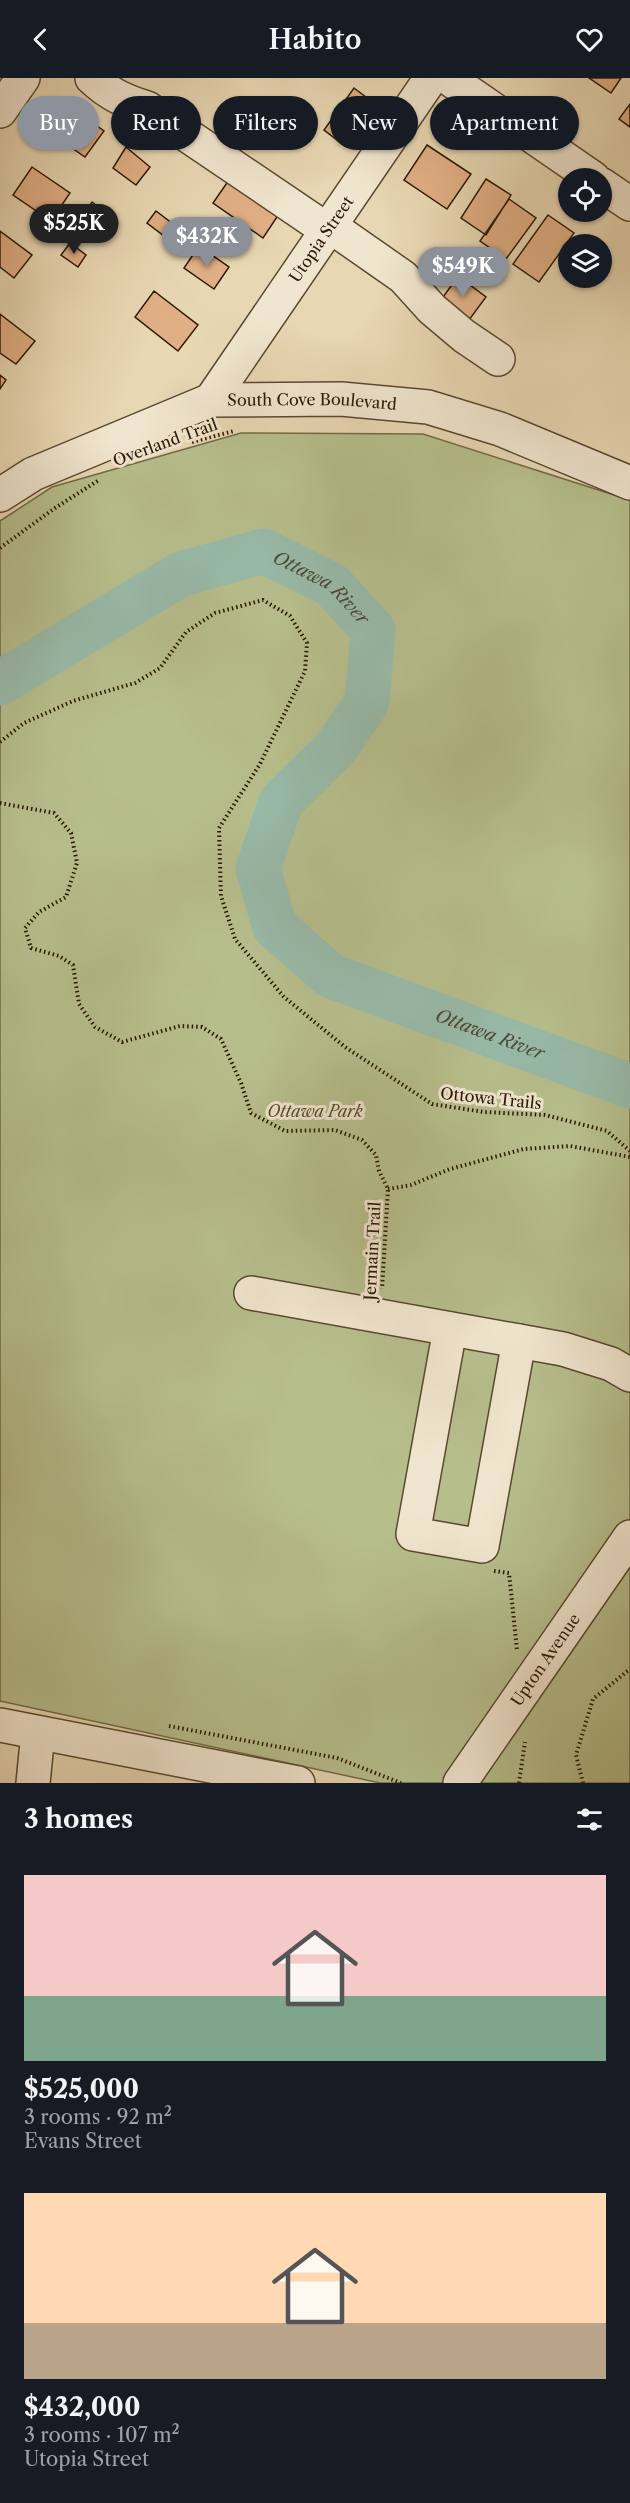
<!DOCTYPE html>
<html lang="en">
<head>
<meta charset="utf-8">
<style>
	body { margin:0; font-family:"Libre Caslon Text",serif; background:#20242c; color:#f1f3f6; height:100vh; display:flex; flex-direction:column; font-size:22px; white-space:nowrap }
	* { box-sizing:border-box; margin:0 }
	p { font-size:20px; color:#9ea1a6 }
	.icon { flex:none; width:33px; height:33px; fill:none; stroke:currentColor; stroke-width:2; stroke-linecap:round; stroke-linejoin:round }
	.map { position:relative; height:1705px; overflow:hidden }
	.side { display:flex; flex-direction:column; background:#171b24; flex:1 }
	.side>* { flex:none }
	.guide { position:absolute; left:18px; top:18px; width:594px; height:54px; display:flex; gap:12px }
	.controls { position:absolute; left:558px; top:90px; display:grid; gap:12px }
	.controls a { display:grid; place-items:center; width:54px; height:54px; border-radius:50%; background:#171b24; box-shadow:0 2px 4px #0004; font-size:30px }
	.price { position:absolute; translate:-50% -51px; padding:0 14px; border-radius:21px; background:#8c9099; color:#fff; font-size:20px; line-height:39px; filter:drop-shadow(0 2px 3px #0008) }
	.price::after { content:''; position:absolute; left:50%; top:36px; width:18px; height:14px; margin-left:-9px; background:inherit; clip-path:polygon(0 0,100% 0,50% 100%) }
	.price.active { background:#222; color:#fff }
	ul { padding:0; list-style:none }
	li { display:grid; align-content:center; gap:12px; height:318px; padding:0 24px }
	li span { display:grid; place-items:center; height:186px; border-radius:0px; color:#555 }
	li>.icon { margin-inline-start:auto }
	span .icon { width:108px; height:108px; fill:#fffc; stroke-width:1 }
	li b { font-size:26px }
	h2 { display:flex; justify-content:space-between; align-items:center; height:72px; padding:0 24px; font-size:26px }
	.pill { padding:0 21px; border-radius:27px; background:#171b24; box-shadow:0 2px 4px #0004; font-size:21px; line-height:54px }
	.pill.active { background:#8c9099; color:#fff }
	header { display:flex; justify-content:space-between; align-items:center; height:78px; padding:0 24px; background:#171b24; font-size:27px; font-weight:600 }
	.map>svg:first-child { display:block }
	.green { fill:#b6be8c; stroke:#706c48; stroke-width:1.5 }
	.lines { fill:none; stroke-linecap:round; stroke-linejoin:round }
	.river { stroke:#98baa9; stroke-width:45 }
	.building { fill:#e1af85; stroke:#2a1904; stroke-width:1.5 }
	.minor-casing { stroke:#5a4830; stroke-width:36 }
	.path { stroke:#2a1904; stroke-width:4; stroke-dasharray:1.5 3; stroke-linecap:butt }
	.minor { stroke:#f0e5ce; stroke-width:33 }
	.labels { text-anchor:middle; stroke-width:6; stroke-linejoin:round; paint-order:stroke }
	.street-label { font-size:16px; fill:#2a1904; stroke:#f0e5ce }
	.park-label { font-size:16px; font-style:italic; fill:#544b2d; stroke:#f0e5ce }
	.water-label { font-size:18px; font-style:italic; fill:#4b4936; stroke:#f0e5ce }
</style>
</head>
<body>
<header><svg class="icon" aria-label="back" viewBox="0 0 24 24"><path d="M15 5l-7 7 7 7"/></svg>Habito<svg class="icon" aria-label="heart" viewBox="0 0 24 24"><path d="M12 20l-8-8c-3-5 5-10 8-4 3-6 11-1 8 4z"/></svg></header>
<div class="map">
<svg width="630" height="1705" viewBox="0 0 630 1705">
	<rect width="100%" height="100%" fill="#e8d7b3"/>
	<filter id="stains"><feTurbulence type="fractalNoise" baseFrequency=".00333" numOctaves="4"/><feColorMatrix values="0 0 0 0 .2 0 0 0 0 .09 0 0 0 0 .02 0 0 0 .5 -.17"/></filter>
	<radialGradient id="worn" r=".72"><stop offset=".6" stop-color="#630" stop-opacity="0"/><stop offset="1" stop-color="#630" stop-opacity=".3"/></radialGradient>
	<path class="green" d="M241,355l182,1 207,66v1283h-250l-380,-82v-1180l52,-34z"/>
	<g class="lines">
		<path class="river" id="s1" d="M0,605l181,-109 83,-23 68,34 41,45 -6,72 -32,47 -54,53 -23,67 17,58 56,49 299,110"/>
	</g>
	<path class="building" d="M589,0h32l-10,15z
		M354,10l21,16 -30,42 -21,-16z
		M62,23l42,30 -19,26 -42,-29z
		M630,26v23l-11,-8z
		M427,67l44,29 -24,35 -43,-29z
		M126,69l24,20 -14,18 -23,-17z
		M32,89l38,26 -19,28 -38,-26z
		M231,99l50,34 -18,27 -50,-35z
		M486,101l25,16 -25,40 -25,-17z
		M509,121l27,19 -30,41 -26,-18z
		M92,124l22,17 -10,13 -22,-15z
		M156,133l21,16 -9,12 -21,-16z
		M548,137l26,18 -35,49 -26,-18z
		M0,153l32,24 -18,23 -14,-11z
		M70,165l16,12 -8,12 -17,-12z
		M199,168l30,21 -15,22 -30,-21z
		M458,198l28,21 -17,23 -28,-20z
		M154,213l44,34 -20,26 -43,-34z
		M0,236l35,27 -19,23 -16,-11z
		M0,297l6,5 -6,9z"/>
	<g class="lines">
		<defs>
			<g id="minor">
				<path d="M92,0c17,16 32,23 55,30l180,122"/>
				<path d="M448,0l145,100"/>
				<path d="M0,33l23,-33"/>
				<path d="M602,107l28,19"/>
				<path d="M330,148l73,51 29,32 32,27 34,23"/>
				<path id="s2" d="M211,322l220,-322"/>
				<path id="s3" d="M0,417l33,-21 178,-74 130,-1 87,8 72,22 130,54"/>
				<path d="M251,1215l312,56 48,15 19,11"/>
				<path d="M450,1251l-37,205 69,12 37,-205"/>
				<path d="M0,1647l298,58"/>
				<path d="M33,1705l5,-50"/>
				<path id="s4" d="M460,1705l170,-246"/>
			</g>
		</defs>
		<use href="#minor" class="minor-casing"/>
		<path class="path" d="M192,364l42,-11
			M0,470l55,-40 44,-28
			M0,664l24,-19 49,-22 62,-18 25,-15 26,-36 29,-19 48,-13 27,16 17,27 -2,28 -45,93 -41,64 2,68 14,43 49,58 61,50 87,57 52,8 61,3 62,16 23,20
			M0,725l54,10 17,20 6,30 -11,34 -27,15 -14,16 6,20 28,8 14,9 6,39 16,23 27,15 58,-16 22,1 19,12 20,44 10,30 34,18 50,-1 27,10 14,15 3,16 9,18 -6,100
			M388,1111l23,-4 39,-16 74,-20 46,-3 60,11
			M494,1493l15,2 8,77
			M169,1648l168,32 64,25
			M519,1705l6,-41
			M583,1705l-7,-28 17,-56 37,-30"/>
		<use href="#minor" class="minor"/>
	</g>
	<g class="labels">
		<g class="street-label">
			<text dy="6" stroke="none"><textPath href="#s2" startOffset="195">Utopia Street</textPath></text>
			<text dy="6" stroke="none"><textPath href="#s3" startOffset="333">South Cove Boulevard</textPath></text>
			<text transform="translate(165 364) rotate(-20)" y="6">Overland Trail</text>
			<text transform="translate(491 1020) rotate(6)" y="6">Ottowa Trails</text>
			<text transform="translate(372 1173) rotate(-87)" y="6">Jermain Trail</text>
			<text dy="6" stroke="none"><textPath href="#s4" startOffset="150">Upton Avenue</textPath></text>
		</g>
		<g class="park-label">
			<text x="315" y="1039">Ottawa Park</text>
		</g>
		<g class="water-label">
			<text dy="6" stroke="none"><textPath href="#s1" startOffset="366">Ottawa River</textPath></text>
			<text dy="6" stroke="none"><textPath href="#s1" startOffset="1014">Ottawa River</textPath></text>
		</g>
	</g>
	<rect width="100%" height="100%" filter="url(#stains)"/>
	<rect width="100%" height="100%" fill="url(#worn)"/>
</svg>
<div class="controls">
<a><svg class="icon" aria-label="locate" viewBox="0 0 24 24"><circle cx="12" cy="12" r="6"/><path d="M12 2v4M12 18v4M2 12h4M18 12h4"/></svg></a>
<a><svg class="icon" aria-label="layers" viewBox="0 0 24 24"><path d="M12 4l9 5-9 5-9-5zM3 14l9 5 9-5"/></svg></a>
</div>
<b class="price active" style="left:74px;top:177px">$525K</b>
<b class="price" style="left:207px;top:190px">$432K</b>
<b class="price" style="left:463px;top:220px">$549K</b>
<div class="guide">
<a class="pill active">Buy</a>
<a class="pill">Rent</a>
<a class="pill">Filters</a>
<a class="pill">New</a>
<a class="pill">Apartment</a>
</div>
</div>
<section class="side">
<h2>3 homes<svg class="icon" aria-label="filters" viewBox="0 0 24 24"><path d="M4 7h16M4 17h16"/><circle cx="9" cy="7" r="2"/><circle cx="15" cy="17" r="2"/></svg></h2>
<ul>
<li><span style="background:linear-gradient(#f6c9c9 65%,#7fa58c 0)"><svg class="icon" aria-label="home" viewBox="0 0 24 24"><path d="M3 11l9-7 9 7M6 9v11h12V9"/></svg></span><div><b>$525,000</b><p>3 rooms · 92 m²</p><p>Evans Street</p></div></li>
<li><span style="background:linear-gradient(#ffd9b3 70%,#b9a48a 0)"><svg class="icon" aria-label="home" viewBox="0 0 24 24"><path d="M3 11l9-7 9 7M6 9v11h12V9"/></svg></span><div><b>$432,000</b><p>3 rooms · 107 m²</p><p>Utopia Street</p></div></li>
</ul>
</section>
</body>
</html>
